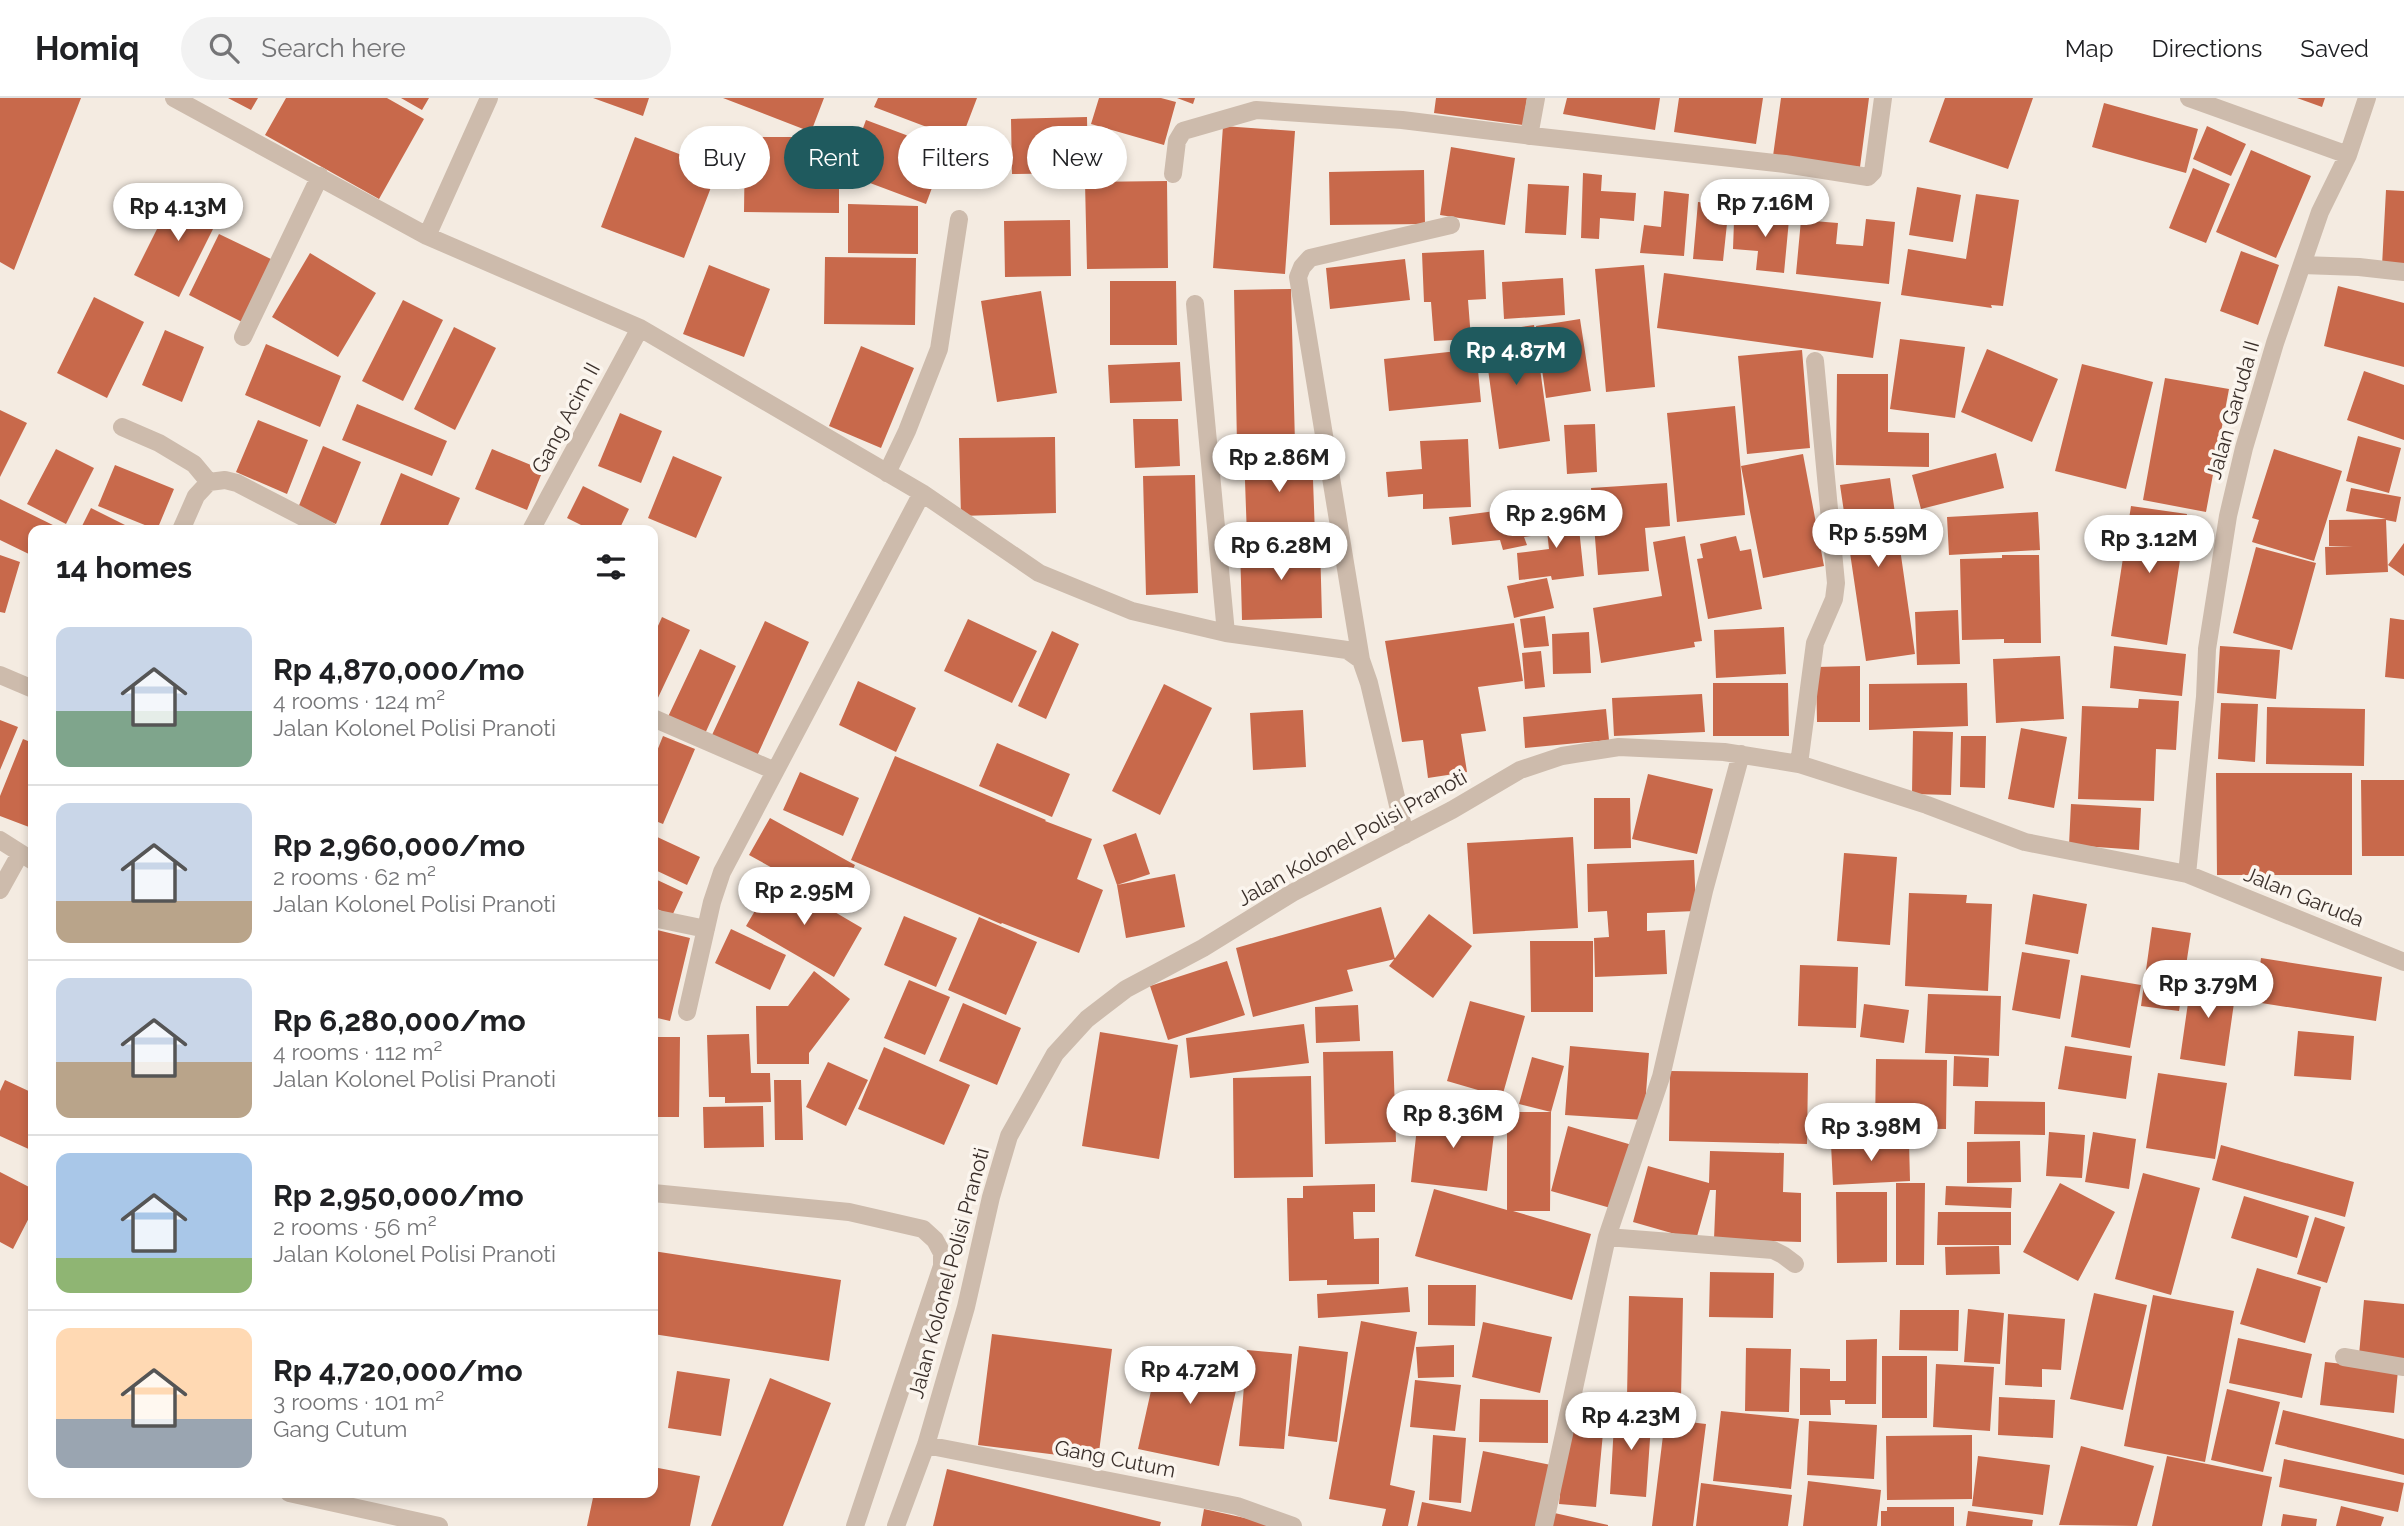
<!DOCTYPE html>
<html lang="en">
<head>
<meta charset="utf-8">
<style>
	body { margin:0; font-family:Raleway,sans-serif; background:#f2f2f2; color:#202124; height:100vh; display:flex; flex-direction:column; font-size:26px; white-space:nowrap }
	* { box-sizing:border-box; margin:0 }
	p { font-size:23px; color:#757577 }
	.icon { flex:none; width:38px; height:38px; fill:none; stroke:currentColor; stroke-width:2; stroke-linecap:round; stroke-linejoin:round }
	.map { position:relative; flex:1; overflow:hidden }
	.panel { position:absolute; left:28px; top:427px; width:630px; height:973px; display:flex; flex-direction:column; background:#fff; border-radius:14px; box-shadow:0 4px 10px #0003 }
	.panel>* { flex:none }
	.top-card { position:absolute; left:679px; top:28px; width:665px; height:63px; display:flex; gap:14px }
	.price { position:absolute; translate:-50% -60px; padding:0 16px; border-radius:24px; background:#fff; color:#222; font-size:23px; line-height:46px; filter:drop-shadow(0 2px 4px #0008) }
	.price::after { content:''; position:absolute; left:50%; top:42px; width:21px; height:16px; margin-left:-10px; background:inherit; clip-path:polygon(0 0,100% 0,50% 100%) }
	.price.on { background:#1f5a5e; color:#fff }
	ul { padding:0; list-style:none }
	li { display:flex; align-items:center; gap:21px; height:175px; padding:0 28px }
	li+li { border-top:2px solid #e0e0e0 }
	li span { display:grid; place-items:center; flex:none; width:196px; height:140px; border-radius:14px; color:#555 }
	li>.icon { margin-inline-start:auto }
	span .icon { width:84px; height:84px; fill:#fffc; stroke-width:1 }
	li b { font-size:30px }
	h2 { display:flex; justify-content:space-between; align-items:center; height:84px; padding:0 28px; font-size:30px }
	.pill { padding:0 24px; border-radius:32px; background:#fff; box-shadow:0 4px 10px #0003; font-size:24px; line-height:63px }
	.pill.on { background:#1f5a5e; color:#fff }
	header { display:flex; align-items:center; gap:42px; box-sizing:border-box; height:98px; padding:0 35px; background:#fff; border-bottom:2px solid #e0e0e0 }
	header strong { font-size:33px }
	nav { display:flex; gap:38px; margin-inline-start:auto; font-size:24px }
	.search { width:490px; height:63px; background:#f2f2f2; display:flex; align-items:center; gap:18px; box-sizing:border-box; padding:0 24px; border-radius:38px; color:#757577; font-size:26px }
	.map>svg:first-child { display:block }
	.building { fill:#c8694b }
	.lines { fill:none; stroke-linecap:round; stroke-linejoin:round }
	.minor { stroke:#cdbbac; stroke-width:18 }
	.labels { text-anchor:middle; stroke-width:7; stroke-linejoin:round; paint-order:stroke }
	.street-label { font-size:21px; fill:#3b302b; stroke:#fbf5ee }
</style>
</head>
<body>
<header>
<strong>Homiq</strong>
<div class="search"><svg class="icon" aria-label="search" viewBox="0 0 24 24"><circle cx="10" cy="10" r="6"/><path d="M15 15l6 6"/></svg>Search here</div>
<nav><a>Map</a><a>Directions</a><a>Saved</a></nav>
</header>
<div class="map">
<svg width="2404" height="1428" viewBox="0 0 2404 1428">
	<rect width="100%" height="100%" fill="#f4ebe1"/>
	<path class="building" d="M0,0h81l-67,172 -14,-8z
		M228,0h30l-7,12z
		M286,0h101l37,21 -45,80 -114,-64z
		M401,0h28l-7,12z
		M593,0h56l-6,18z
		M723,0h101l-13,34z
		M878,0h99l-16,42 -87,-33z
		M1099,0h62l15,4 -12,43 -73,-21z
		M1177,0h18l-2,6z
		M1436,0h91l-4,27 -89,-12z
		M1567,0h93l-5,32 -92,-16z
		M1679,0h84l-7,46 -82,-12z
		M1781,0h88l-9,69 -87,-11z
		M1945,0h88l-25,71 -79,-27z
		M2297,0h28l-3,9z
		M2104,5l94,26 -12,44 -94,-26z
		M1087,19l1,56 -76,1 -1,-55z
		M866,22l80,30 -20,54 -80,-30z
		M1223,28l72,5 -10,143 -72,-6z
		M2207,28l39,18 -15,32 -38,-17z
		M635,39l83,32 -34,89 -83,-31z
		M745,39h94v76l-95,-1z
		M1451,49l64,11 -10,67 -65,-10z
		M2251,52l60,26 -35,82 -60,-26z
		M2193,70l37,16 -24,59 -37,-15z
		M1424,72l1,54 -95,1 -1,-53z
		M1583,75l19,2 -1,16 35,2 -2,28 -34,-3 -1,21 -18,-1z
		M1167,83l1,87 -81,1 -2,-87z
		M1528,86l41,2 -3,49 -41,-2z
		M1917,89l44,8 -8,47 -44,-7z
		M177,91l45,22 -43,86 -45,-22z
		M2386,92l18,1v76l-22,-1z
		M1664,93l25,3 -5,62 -44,-3 4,-28 17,2z
		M1976,96l43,6 -16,106 -12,-1 1,3 -91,-13 7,-46 58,10z
		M1698,104l31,3 -6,56 -30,-2z
		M848,106l70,2v48l-70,-1z
		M1763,108l27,3 -6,64 -28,-3 2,-19 -25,-2 1,-28 27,2z
		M1866,121l29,3 -6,62 -93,-10 5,-54 37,3 -2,21 27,2z
		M1070,122l1,56 -66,1 -1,-56z
		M219,136l54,26 -31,62 -53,-27z
		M1484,152l2,49 -18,1 3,39 -37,2 -3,-39h-7l-2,-49z
		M2241,153l38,14 -21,60 -38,-14z
		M310,155l66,40 -38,64 -66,-40z
		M825,159l91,1 -1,67 -91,-1z
		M1405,161l5,41 -80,9 -4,-41z
		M709,167l61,24 -26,68 -61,-23z
		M1644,167l11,122 -49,5 -11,-123z
		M1664,175l217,29 -8,56 -216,-30z
		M1563,180l2,37 -61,4 -2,-37z
		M1110,183h66l1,64h-67z
		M2338,188l66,17v64l-80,-21z
		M1291,191l4,155 -58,1 -3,-155z
		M1041,193l16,102 -60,9 -16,-101z
		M94,199l50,25 -37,76 -50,-25z
		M403,202l40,20 -40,81 -41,-20z
		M1580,221l11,72 -45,7 -10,-72z
		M1534,227l16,116 -51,8 -16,-116z
		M454,229l42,21 -41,82 -41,-21z
		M165,232l39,17 -22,55 -40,-17z
		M1900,241l65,8 -10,71 -65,-9z
		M266,246l75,32 -21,51 -75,-32z
		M861,248l53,22 -33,80 -52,-22z
		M1476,251l5,53 -92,9 -5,-52z
		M1987,251l71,30 -26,63 -71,-30z
		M1802,252l8,98 -63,6 -9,-98z
		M1180,264l2,39 -72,2 -2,-38z
		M2082,266l71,18 -27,107 -71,-18z
		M2364,273l40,14v55l-57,-20z
		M1837,276h51v58l41,1v34l-93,-2z
		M2165,280l64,11 -23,123 -63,-12z
		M357,306l90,37 -15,35 -90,-36z
		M1735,308l10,109 -68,7 -10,-109z
		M0,312l27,13 -27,54z
		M620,315l42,18 -21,52 -43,-17z
		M1133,321h45l2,47 -45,2z
		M258,322l50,20 -21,54 -51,-22z
		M1595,326l2,48 -30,2 -3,-49z
		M2358,338l43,12 -12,45 -43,-12z
		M1055,339l1,76 -95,3 -2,-78z
		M1468,341l3,68 -48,2v-15l-35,3 -2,-25 36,-3 -2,-28z
		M323,348l38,16 -25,62 -38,-16z
		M56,351l38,19 -28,56 -39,-20z
		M492,351l51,21 -16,40 -52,-21z
		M2274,351l68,22 -28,90 -62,-19 7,-22 -7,-2z
		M1312,354l3,83 -68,2 -3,-84z
		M1996,355l8,35 -83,21 -9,-34z
		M1803,356l21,112 -61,12 -22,-112z
		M673,358l49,21 -26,61 -48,-20z
		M115,367l59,24 -17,41 -59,-24z
		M401,375l59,25 -14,32h-68z
		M1195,377l3,118 -52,2 -3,-119z
		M1890,380l25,176 -49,7 -26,-176z
		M1667,385l3,43 -25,2 4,43 -51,4 -7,-87z
		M583,388l46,23 -10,21h-28l-24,-12z
		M2351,390l50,9 -5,25 -10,-2 2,52 -62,3 -1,-28 28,-1h-24v-26l57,-1 -40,-8z
		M0,401l59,29 -26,2v26l-33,-16z
		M1534,408l4,29 -14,2 3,8 -24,5 -3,-10 -48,5 -3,-28z
		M2131,408l56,8 -20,131 -56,-9z
		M91,410l44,22h-55z
		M1577,411l7,67 -32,4 -1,-4 -32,4 -2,-27 32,-4 -4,-36z
		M2038,414l2,38 -91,5 -2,-38z
		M1685,438l17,105 -8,1 1,5 -94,16 -8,-55 69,-12 -9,-54z
		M1736,438l4,15 11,-2 11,60 -54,10 -11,-60 6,-1 -3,-14z
		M1320,445l2,75 -80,2 -2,-75z
		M2404,445v33l-16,-11z
		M2256,449l60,16 -24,87 -59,-17z
		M0,457l20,7 -15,51 -5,-1z
		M2002,457h37l2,88h-37v-4l-42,1 -2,-81 42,-1z
		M1547,480l7,30 -40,10 -7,-32z
		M1958,512l2,54 -43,1 -2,-53z
		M1545,518l4,30 -25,2 -4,-29z
		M662,519l28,13 -34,72 -3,-2v-63z
		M2390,520l14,2v59l-19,-2z
		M968,521l69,32 -25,52 -68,-32z
		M765,523l44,21 -52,114 -45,-21z
		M1514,525l9,58 -45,6 8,44 -25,3 6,38 -39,6 -5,-38 -21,2 -17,-101z
		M1784,529l2,47 -70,4 -2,-48z
		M1052,533l27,13 -33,75 -28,-13z
		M1589,534l2,41 -38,1 -1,-40z
		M2114,548l72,8 -4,42 -72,-8z
		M2220,548l60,4 -4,49 -59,-6z
		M700,551l36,17 -33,72 -37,-17z
		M1541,553l4,36 -20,2 -3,-36z
		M2060,558l4,63 -68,4 -3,-64z
		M1860,568v56h-43l-1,-55z
		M858,583l58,27 -20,44 -57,-27z
		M1713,585h75l1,53h-76z
		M1967,585l1,43 -99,4v-46z
		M1164,586l48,24 -52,107 -48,-24z
		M1702,596l3,38 -91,4 -2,-38z
		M2139,601l40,2 -3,49 -20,-1 -2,52 -76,-2 4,-93 56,2z
		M2221,605l37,1 -3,58 -37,-3z
		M2267,609l98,2 -1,57 -98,-2z
		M1606,611l3,31 -84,8 -2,-31z
		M1303,612l3,57 -53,3 -3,-57z
		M0,622l18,7 -18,43z
		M2021,630l46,9 -13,71 -46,-9z
		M1913,633l40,1 -2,63 -39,-1z
		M663,638l32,13 -32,75 -10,-4v-59z
		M1961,638h25l-1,52 -25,-1z
		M23,641l10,4v74l-4,10 -29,-11v-20z
		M997,645l73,31 -18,43 -73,-31z
		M895,658l151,64 -1,1 47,18 -15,40 26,11 -24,63 -77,-30 -1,1 -150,-64z
		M800,674l59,26 -16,38 -60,-26z
		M2216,675h136v102h-135z
		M1648,676l65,15 -16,65 -65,-15z
		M2361,682h43v76h-42z
		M1594,700h36l1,50 -37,1z
		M2071,706l70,4 -2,42 -70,-5z
		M770,720l85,47 -20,38 -86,-48z
		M1136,735l14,41 -33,11 -14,-40z
		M653,737l47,22 -13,28 -34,-16z
		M1573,739l5,91 -105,6 -6,-91z
		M1844,755l53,4 -7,88 -53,-4z
		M1694,762l2,51 -49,2v18l18,-1 2,44 -72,3 -1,-39 15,-1 -2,-26 -19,1 -1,-48z
		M1175,776l10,53 -59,11 -9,-53z
		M775,779l87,51 -28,49 -88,-51z
		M653,780l30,14 -11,24 -19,-9z
		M1909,795l58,2 -1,8 26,1 -4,87 -83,-5z
		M2033,796l54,10 -9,50 -53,-10z
		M1381,809l14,52 -48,11 6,21 -100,26 -17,-69z
		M1429,816l43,32 -39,52 -44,-32z
		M904,818l53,22 -21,49 -52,-22z
		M979,819l58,25 -31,73 -58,-25z
		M2152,829l39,6 -12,78 -38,-5z
		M653,831l37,9 -20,83 -17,-4z
		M731,831l55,26 -16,35 -55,-27z
		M1530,843h63v71h-62z
		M2022,854l48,8 -10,59 -48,-9z
		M2261,860l121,19 -6,44 -121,-19z
		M1227,863l18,54 -77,25 -18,-54z
		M1800,867l58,2 -2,61 -58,-2z
		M814,873l36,28 -41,54v11h-52l-1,-58h32z
		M2081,877l60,10 -11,63 -59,-11z
		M2192,877l45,7 -12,84 -45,-7z
		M909,882l41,17 -25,58 -41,-17z
		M1928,896l73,2 -2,60 -74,-3z
		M1470,903l55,15 -23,81 -55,-16z
		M963,905l58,25 -24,57 -58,-24z
		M1864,906l45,6 -5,33 -44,-6z
		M1358,907l2,36 -44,2 -1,-36z
		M1304,926l5,39 -119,15 -4,-40z
		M2298,933l56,5 -3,44 -57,-4z
		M1100,934l78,13 -19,114 -77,-13z
		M749,936l2,39h19l1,29 -46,1v-6h-16l-2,-62z
		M653,939h27l-1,80h-26z
		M1570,948l79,7 -5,67 -79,-5z
		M2065,948l67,10 -6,43 -68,-10z
		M884,949l86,38 -26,60 -86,-36z
		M1393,953l3,91 -71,2 -2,-92z
		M1954,958l35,2 -1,29 -35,-1z
		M1532,959l32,9 -13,46 -32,-8z
		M1876,961l71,1 -1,69 -71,-1z
		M828,964l40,18 -22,46 -40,-19z
		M1670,973l138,2 -1,71 -138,-3z
		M2158,975l69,10 -12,76 -69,-11z
		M1311,978l2,101 -79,1 -1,-100z
		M5,982l28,13v58l-33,-15v-45z
		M774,982h27l2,60h-28z
		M1975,1003l70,1v33l-71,-1z
		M763,1008l1,41 -60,1 -1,-41z
		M1419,1011l77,8 -9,74 -76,-9z
		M1507,1014h44l-1,99h-37l78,23 -19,66 -157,-44 19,-67 73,21z
		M1568,1028l64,19 -18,64 -63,-18z
		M2049,1034l36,3 -3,43 -36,-2z
		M2093,1034l43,7 -7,50 -44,-7z
		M1909,1043l1,40 -77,4 -2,-41z
		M2020,1043l1,41 -54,1v-41z
		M2221,1047l133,37 -9,35 -133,-37z
		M1710,1053l74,2 -1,39 18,1v49l-87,-3 2,-49h-6l-14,50 -63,-18 15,-56 61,17z
		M0,1074l33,17v21l-20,39 -13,-7z
		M2143,1075l57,15 -29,107 -56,-16z
		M1896,1085h29l-1,82h-28z
		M2060,1085l55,29 -37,69 -55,-29z
		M1375,1086v28h-22l1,27 25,-1v46l-52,1v-5l-38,1 -2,-83h16v-12z
		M1946,1088l66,2 -1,20 -66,-3z
		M1836,1094h51v70l-50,1z
		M2244,1098l65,20 -12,42 -66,-20z
		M1938,1114h73v33h-74z
		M2315,1119l30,10 -18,56 -30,-9z
		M1999,1148l1,28 -54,1 -1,-28z
		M653,1153l188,29 -12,81 -176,-27z
		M2257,1170l64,19 -16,56 -65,-19z
		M1710,1174l64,1 -1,45 -64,-1z
		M1428,1187h48l-1,41 -47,-1z
		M1408,1189l2,25 -92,6 -1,-24z
		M2094,1195l53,12 -24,105 -53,-11z
		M2153,1197l81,16 -29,151 -81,-16z
		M1629,1198l54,2 -2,100 -54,-1z
		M2364,1202l40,4v55l-45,-4z
		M1968,1211l36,4 -4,51 -36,-2z
		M1900,1212h59l-1,41 -59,-1z
		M2008,1216l57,5 -4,51 -19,-1v18l-37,-2z
		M1361,1223l56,11 -27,153 25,6 -7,35h-26l4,-17 -57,-10z
		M1483,1224l69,15 -12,56 -68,-16z
		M992,1236l120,15 -14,111 -120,-15z
		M2238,1240l74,16 -10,44 -73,-15z
		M1877,1241l-1,65h-31v-4h-15l1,15h-31v-47l30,1v12h16v-41z
		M1454,1247v32l-36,1 -2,-31z
		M1161,1248l81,18 -23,102 -81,-17z
		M1299,1248l49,6 -11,90 -49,-6z
		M1746,1250l45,1 -2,63 -44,-1z
		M1247,1252l45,4 -8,95 -45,-3z
		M1882,1258h45v62h-45z
		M2325,1264l73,8 -4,43 -74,-8z
		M1936,1266l58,3 -4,64 -57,-4z
		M677,1273l53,8 -9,57 -53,-8z
		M770,1280l61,25 -48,123h-72z
		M1415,1282l46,5 -6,46 -45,-4z
		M2227,1291l53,13 -17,70 -52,-12z
		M1999,1299l56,3 -2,38 -55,-3z
		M1480,1301l68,1v43l-69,-1z
		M1615,1309l37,3 -6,87 -36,-3z
		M2283,1312l121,29v36l-129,-31z
		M1721,1313l78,8 -8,70 -78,-8z
		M1665,1321l41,5 -13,102h-41z
		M1809,1323l68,4 -3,54 -67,-4z
		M1566,1332l37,3 -7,74 -37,-3z
		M1433,1337l33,3 -5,65 -32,-3z
		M1972,1337v64l-85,1 -1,-64z
		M2081,1348l73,20 -17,60 -78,-1z
		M1483,1353l68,14 -12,61h-122l5,-24 49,10z
		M1978,1358l72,9 -7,50 -71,-9z
		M2167,1358l105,21 -10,49h-110z
		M2284,1361l120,24 -6,29 -119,-25z
		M653,1369l47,9 -10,50h-103l7,-33h59z
		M947,1371l214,53 -1,4h-227z
		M1808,1383l73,9 -4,36h-74z
		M1701,1385l91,12 -4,31h-92z
		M2341,1408l43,11 -3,9h-45z
		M1887,1409h67v19h-73v-15h6z
		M1204,1411l73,16v1h-76z
		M1968,1413l65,9 -1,6h-66z
		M1550,1414l58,13v1h-61z
		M2283,1416l34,5 -1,7h-35z"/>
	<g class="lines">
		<path class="minor" d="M174,0l253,138 213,92 282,165 117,80 93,38 94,22 121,17 14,10 8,23 36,152
			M2189,0l159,57
			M1529,38l7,-38
			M1173,76l4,-33 6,-10 73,-21 146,10 130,16 253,28 83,13 5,-5 10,-74
			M427,138l62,-138
			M2302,167l57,2 45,5
			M1195,206l31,329
			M243,239l77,-161
			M122,329l37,16 35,21 15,18
			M887,375l20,-42 32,-82 20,-130
			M181,432l15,-34 13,-14 16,-2 12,3 91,47
			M531,432l109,-202
			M1361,562l-63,-383 4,-10 8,-9 141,-33
			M0,577l33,14
			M653,620l122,53
			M1799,666l16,-121 19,-44 2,-16 -21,-222
			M0,742l33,21
			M2187,776l18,-177 2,-48 21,-133 16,-68 31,-105 45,-131 28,-57 19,-57
			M0,792l20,-36
			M653,820l53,11
			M687,914l25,-110 10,-30 200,-379
			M653,1095l196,19 74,17 12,11 7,13v13l-87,260
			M1607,1139l166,13 10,5 12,9
			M2344,1259l60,10
			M926,1347l311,61 56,20
			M289,1395l150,33
			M896,1428l30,-81 40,-138 25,-110 18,-61 46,-82 32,-35 39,-30 77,-41 89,-55 160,-83 68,-40 42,-14 57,-9 105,5 75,12 128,41 98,37 162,32 217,88
			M1544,1428l63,-289 54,-160 43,-186 37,-137"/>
	</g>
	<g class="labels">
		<g class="street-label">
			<text transform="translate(2233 312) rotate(-74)" y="7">Jalan Garuda II</text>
			<text transform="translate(566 320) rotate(-62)" y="7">Gang Acim II</text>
			<text transform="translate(1352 740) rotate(-29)" y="7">Jalan Kolonel Polisi Pranoti</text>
			<text transform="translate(2304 799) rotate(22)" y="7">Jalan Garuda</text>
			<text transform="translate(949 1175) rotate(-75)" y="7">Jalan Kolonel Polisi Pranoti</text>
			<text transform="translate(1115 1361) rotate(11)" y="7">Gang Cutum</text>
		</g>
	</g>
</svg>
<b class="price" style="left:1765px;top:141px">Rp 7.16M</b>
<b class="price" style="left:178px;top:145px">Rp 4.13M</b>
<b class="price on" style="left:1516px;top:289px">Rp 4.87M</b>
<b class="price" style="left:1279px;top:396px">Rp 2.86M</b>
<b class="price" style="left:1556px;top:452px">Rp 2.96M</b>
<b class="price" style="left:1878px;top:471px">Rp 5.59M</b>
<b class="price" style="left:2149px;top:477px">Rp 3.12M</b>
<b class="price" style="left:1281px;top:484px">Rp 6.28M</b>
<b class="price" style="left:804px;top:829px">Rp 2.95M</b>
<b class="price" style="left:2208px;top:922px">Rp 3.79M</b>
<b class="price" style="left:1453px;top:1052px">Rp 8.36M</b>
<b class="price" style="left:1871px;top:1065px">Rp 3.98M</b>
<b class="price" style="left:1190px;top:1308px">Rp 4.72M</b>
<b class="price" style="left:1631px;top:1354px">Rp 4.23M</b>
<div class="top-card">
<a class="pill">Buy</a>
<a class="pill on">Rent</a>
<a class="pill">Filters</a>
<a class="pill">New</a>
</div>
<section class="panel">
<h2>14 homes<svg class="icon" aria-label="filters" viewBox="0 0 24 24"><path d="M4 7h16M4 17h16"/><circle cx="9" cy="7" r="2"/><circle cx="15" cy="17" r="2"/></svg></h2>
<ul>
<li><span style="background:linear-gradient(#c9d6e8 60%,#7fa58c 0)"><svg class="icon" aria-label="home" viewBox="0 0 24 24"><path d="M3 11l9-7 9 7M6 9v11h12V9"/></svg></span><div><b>Rp 4,870,000/mo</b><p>4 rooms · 124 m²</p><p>Jalan Kolonel Polisi Pranoti</p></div></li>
<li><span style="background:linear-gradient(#c9d6e8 70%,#b9a48a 0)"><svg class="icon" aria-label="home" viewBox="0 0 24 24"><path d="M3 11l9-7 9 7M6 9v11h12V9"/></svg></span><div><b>Rp 2,960,000/mo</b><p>2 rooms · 62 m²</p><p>Jalan Kolonel Polisi Pranoti</p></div></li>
<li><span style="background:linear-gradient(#c9d6e8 60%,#b9a48a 0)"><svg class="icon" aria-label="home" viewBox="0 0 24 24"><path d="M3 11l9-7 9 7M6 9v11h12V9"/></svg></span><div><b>Rp 6,280,000/mo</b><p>4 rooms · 112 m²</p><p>Jalan Kolonel Polisi Pranoti</p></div></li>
<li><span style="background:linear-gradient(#a9c7e8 75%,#8fb573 0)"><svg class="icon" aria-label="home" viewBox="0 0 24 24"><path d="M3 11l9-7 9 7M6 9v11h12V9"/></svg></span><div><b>Rp 2,950,000/mo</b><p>2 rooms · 56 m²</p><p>Jalan Kolonel Polisi Pranoti</p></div></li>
<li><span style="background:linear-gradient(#ffd9b3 65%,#9aa5b1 0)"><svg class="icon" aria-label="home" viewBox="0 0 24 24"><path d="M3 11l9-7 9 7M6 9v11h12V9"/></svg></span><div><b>Rp 4,720,000/mo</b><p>3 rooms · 101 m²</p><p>Gang Cutum</p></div></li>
</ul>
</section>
</div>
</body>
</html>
